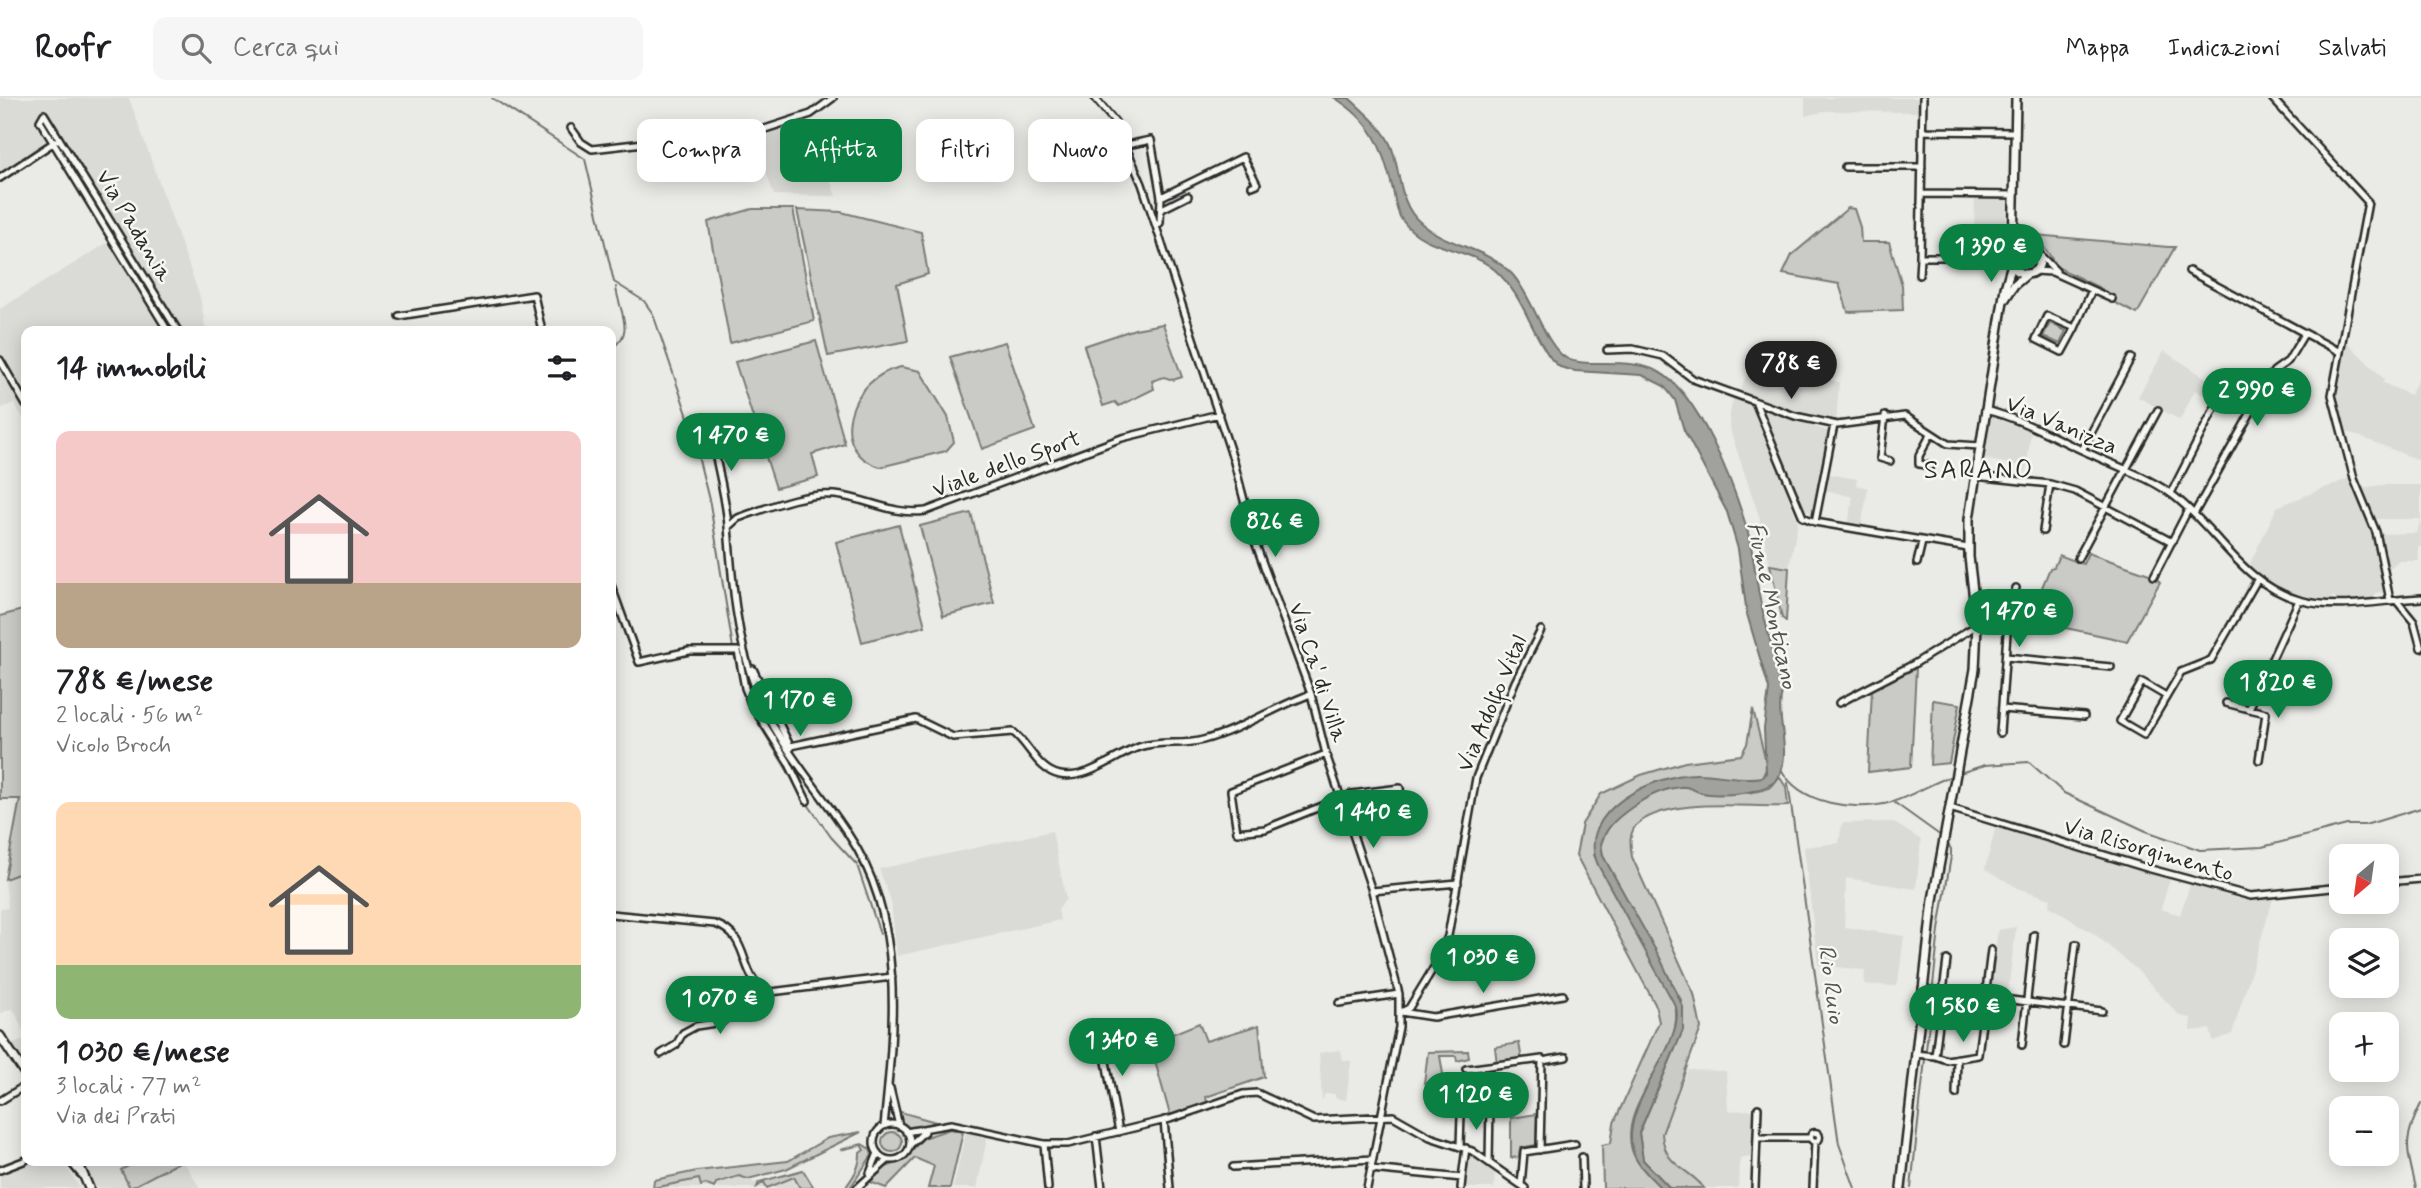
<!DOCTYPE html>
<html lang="it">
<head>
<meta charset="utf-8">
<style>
	body { margin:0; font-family:Mynerve,sans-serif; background:#f6f6f6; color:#202124; height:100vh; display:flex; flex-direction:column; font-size:26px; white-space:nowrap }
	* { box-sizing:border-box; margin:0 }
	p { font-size:23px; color:#757577 }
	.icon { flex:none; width:38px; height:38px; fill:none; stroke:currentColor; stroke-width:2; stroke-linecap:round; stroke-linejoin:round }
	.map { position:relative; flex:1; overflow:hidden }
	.panel { position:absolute; left:21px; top:228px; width:595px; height:840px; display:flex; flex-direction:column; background:#fff; border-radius:14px; box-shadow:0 4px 18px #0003 }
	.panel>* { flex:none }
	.hud { position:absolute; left:637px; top:21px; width:665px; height:63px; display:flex; gap:14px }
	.needle { width:46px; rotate:209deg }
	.tools { position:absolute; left:2329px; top:746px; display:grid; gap:14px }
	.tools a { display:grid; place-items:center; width:70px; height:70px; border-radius:14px; background:#fff; box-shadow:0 4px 18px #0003; font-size:35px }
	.price { position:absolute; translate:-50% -60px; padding:0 16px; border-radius:24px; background:#0b8043; color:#fff; font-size:23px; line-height:46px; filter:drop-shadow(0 2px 4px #0008) }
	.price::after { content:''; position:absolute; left:50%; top:42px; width:21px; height:16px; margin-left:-10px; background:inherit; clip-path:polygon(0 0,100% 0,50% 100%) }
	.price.selected { background:#222; color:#fff }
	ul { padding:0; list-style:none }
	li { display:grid; align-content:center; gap:14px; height:371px; padding:0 35px }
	li span { display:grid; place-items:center; height:217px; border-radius:14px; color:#555 }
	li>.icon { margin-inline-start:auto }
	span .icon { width:126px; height:126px; fill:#fffc; stroke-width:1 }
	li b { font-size:30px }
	h2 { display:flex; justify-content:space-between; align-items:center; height:84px; padding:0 35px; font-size:30px }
	.chip { padding:0 24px; border-radius:14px; background:#fff; box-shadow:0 4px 18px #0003; font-size:24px; line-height:63px }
	.chip.selected { background:#0b8043; color:#fff }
	header { display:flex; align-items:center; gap:42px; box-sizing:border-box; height:98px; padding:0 35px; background:#fff; border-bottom:2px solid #e0e0e0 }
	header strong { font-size:33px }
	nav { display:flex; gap:38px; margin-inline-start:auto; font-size:24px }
	.search { width:490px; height:63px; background:#f6f6f6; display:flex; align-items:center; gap:18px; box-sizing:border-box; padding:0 24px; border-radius:14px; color:#757577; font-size:26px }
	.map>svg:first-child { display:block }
	.built { fill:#dadad6 }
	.green { fill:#cacac7; stroke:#7a7a79; stroke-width:2 }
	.water { fill:#a1a19e; stroke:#727270; stroke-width:2 }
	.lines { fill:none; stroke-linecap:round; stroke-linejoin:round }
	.stream { stroke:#727270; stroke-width:2 }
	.minor-casing { stroke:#2b2b2b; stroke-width:10 }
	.major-casing { stroke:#2b2b2b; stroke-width:12 }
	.minor { stroke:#f6f6f2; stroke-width:5 }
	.major { stroke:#f6f6f2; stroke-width:7 }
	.labels { text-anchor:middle; stroke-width:5; stroke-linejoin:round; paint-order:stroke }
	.street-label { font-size:23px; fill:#2b2b2b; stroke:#f6f6f2 }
	.water-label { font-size:24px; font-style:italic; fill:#545453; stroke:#f6f6f2 }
	.quarter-label { font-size:26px; letter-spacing:2px; fill:#2b2b2b; stroke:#f6f6f2 }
</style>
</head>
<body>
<header>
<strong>Roofr</strong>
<div class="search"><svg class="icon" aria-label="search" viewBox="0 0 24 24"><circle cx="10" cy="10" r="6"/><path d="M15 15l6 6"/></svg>Cerca qui</div>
<nav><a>Mappa</a><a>Indicazioni</a><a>Salvati</a></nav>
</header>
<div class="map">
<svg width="2421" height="1090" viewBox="0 0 2421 1090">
	<rect width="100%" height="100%" fill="#eaeae6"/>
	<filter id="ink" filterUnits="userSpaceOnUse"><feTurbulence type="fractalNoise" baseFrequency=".0143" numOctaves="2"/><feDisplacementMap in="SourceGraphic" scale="14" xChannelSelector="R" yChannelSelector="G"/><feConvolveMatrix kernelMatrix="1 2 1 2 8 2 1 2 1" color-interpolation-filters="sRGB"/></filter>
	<g filter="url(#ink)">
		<path class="built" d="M0,0h129l71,199 6,34h-180v92l-12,-20 -14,6v-100l112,-69 -59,-97 -53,35z
			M1805,0h114v14l-93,-1 -21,5z
			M797,25l8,9 7,-2 24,66 -62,-1 -20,-60z
			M1975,101l32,1 -2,35 -31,-1z
			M2345,242l39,39 -1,4 27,12 11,-21v87l-75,-30 -11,-37z
			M2164,253l59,38 -6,13 -22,-12 -15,30 -42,-23z
			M1753,262l86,22 -3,42 -94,-27 -1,-9z
			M1733,301l21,8 44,115 -9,46 -19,-3 -11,-49 -28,-83 -2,-14z
			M1764,312l67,22 -16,79 -3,3 -11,-8z
			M1991,319l40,14 -6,49v-13l-41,-8z
			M1828,376l29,5 -1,6 12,3 -7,39 -13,-2 5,-28 -27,-7z
			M2350,380l21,50 13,64 -8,1 -3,5 -36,2 -3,-4 -8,5 -21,-3 -22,-8 -35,-22 29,-61z
			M2382,387h39v62h-3l1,14h-21l-9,9 -6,-8 -3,-28 37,-1 4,-14h-47l-13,-31z
			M1893,724l28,18 -5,49 -70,-11 -2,49 60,9 -6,47 -3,3 -31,-2 1,-14 -47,-5 -14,-118 35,-4 3,-20z
			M1996,728l117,36 11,6 6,-1 40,12 -9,30 19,6 10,-30 50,14h33l-41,135 -19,7 -3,-12 -20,2 1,-13 -11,-2 -43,-46 -41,-35 -47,-29 2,-7 -33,-11 -33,-19z
			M1052,733l14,68 -8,11 2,10 -163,36 -6,-55 -12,-32z
			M26,773v204l-18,-28 18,-9 -10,-24 -4,-6 -12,6v-105l8,-1 -3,-29z
			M2016,829l-9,71 -19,-2 10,-66z
			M1340,952l2,10 9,1 -5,39 -11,-2v-4h-10l-3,7 -3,-48z
			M1688,972l38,1 2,40 25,-1 -2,47 -11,1 -2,30h-34l-32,-24 -9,-19 -1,-11z
			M966,1034l21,6 -10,50h-24z
			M1469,1058l26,16 -1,16h-31z
			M37,1062h19l11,8 13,20h-80v-13z
			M81,1062h53l1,3 -14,7 9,18h-34z
			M183,1062l17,28h-67z
			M747,1069l6,16 40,-10 7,15h-147l1,-8 43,-9z"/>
		<path class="green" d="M1848,110l6,1 6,18 1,15h28l13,43 1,25 -55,2 -9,-28 -56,-10 9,-19z
			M752,111h41l21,112 -84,22 -22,-121z
			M797,112l44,2 80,20 7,42 -31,10 11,57 -80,15z
			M2024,136l144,13h7l-38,67 -36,-18 1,-7 -47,-23c-6,-16 -16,-25 -31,-32z
			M2017 162a9 9 0 1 1 18 0a9 9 0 1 1-18 0Z
			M2050,225l16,8 -6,13 -17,-8z
			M1163,226l19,53 -9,3 -9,-3 -12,4 2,8 -35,17 -4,-4 -12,4 -19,-60 51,-17z
			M816,243l29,103 -33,10 6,23 -42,11 -41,-126z
			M1005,244l30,88 -53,19 -32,-92z
			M901,269l19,4 28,46 6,25 -8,9 -66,16c-53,-16 -32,-89 21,-100z
			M971,415l23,90 -51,13 -23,-90z
			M899,427l26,101 -63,16 -26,-100z
			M2088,455l64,22 8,7 -33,59 -66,-14 3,-11 -31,-7 17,-41 4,-1 5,-12 24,9z
			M1770,467l19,3 -3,53 -4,-3z
			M26,511v262l-21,8 15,-80h-20v-183z
			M1916,570l-5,99 -43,5 4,-82z
			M1933,602l27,4 -11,59 -19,2z
			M1753,611l14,58 -5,11c-51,4 -84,-15 -132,18 -6,4 -14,8 -18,13 -9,12 -13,32 -18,46l79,144c19,51 -56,101 -41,151 5,15 18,26 29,38h-58l-1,-43 9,-2 3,-20 45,-101 -4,-18 -79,-149 6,-31 19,-30 40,-19 44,-13 56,-7 6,-11z
			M1779,678l7,11 2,19c-41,2 -113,-9 -148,16 -12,8 -10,23 -8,35l62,137 7,34 -39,106c3,34 25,32 42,54h-34l-27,-28 -4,-27 41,-96 1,-37 -78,-144 -2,-12c11,-36 55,-57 90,-58 13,9 63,9 77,2 6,-2 8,-7 11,-12z
			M1199,925l7,18 53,-16 5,52 -58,20 1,5 -37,13 -20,-72z
			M1519,945l3,17 -25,4 -2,-17z
			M1468,953l1,7 -12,3 -1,-5h-16l4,24 -20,3 4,-31z
			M897,1013l39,11 -27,8 -6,-4z
			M1537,1016l-1,31 -16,3 -1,9 -8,1v-40z
			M950,1031l13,3 -13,56h-22l6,-22 -19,-8 -29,30 -16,-6 16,-15 17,-6 20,-23z
			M882 1044a10 10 0 1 1 20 0a10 10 0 1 1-20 0Z
			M861,1034l-75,37 -38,10 -9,-3 -23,7 -2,5 -9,-4 -4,2 -2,-7 -46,9 1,-8 43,-9 91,-10 40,-23z
			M862,1046l8,5 2,6 -22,33h-5c10,-13 15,-22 15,-35l4,-3 -3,-5 -21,5z
			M134,1062h49l-53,28 -9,-18 13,-7z
			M803,1072l11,18h-14l-6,-11 -27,11 -3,-6 -7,5 2,-5z"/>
		<path class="water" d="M1335,0h14c15,14 34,29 42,48 10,25 7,58 30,77 27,24 65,24 91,51 21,23 33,72 54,84 18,11 64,-2 93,14 40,22 74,111 87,154 8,25 9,52 15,78 7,29 15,58 21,88 -7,27 10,58 -3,84 -8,18 -63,22 -80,16 -8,-3 -10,-6 -19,-5 -19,2 -34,10 -49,21 -14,10 -25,19 -30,36l2,12 57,102 23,49v23l-44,103 4,27 27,28h-9c-9,-9 -19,-18 -25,-29 -18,-32 16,-80 31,-110 6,-14 12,-27 9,-42l-78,-142c-24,-54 58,-92 100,-91 22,0 42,7 65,3l3,-4 -2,-44 5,-40 -22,-75 -9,-65 -11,-37 -43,-82 -9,-30 -11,-14 -22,-11 -67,-4 -15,-4 -8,-7c-22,-29 -28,-64 -57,-90 -28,-24 -70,-18 -93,-50 -6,-8 -7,-21 -9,-30 -11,-44 -19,-67 -58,-92z"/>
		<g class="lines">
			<path class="stream" d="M492,0l93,61 29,123 30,19 9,13 36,106 21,84 23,144
				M611,250c26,-14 7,-39 5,-61
				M734,556l12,49 49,80
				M1781,671c19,36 74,43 111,33 20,-6 39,-19 60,-26
				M1960,675l25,-8 44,-3 35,31 82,38 54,19 62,-3 85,-22h18l56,-17
				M1788,685l51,361 16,44
				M807,705l24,34 26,28 23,69
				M1895,705l46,33
				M1911,1090l28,-258 12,-74v-7l-6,-9
				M2416,1090c-9,-40 -14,-46 5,-84"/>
			<defs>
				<path id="minor" d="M1095,0l20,24 27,62 92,278 21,80 56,152 15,60 46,137 27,103v33l-32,161
					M2272,0l96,104 -36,193 22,84 22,53 14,68
					M571,30l10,14 11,7 173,-20 46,-15 22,-16
					M1923,33l93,1
					M1127,47l24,-5 10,57 -1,26 -4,3
					M1845,69h77
					M0,80l56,-37
					M1922,96l93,1
					M1161,99l82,-40 14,27 -5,2
					M1162,111l26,-13
					M2038,155l18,18
					M1920,159l3,-159
					M2012,166l-10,-7 11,-4
					M2034,173l18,1 40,18 -17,38
					M2189,173l149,80
					M1919,177l1,-18h82
					M2092,192l20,9
					M399,218l135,-21 8,36
					M2047,218l28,12 -13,24 -26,-13z
					M168,233l-128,-210 4,-7 134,217
					M1607,252l26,-1 30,7 30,23 102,37 42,9 68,-9 43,28 31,2
					M0,262l26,45
					M1756,306l47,113 12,5 153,26
					M1985,312c38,9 73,30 108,45 27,13 58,23 81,41 44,34 68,88 125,104 38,11 83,0 122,-2
					M1885,318l-5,42 10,3
					M713,345c5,27 13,55 15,83 4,53 8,111 27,161 20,55 61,98 93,147 58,85 46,195 36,292
					M2082,352l49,-92
					M1931,368l-12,-2v-8l12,-22
					M1975,378l75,8 25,7 97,51
					M2171,395l46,-90
					M2194,416l80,-143 14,-10 16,-27
					M1815,424l19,-97
					M728,429l10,-9c29,-10 66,-26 97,-23 32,3 58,21 91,16l196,-73 97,-24
					M2043,433l7,-47
					M2078,460l80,-148
					M1917,465l5,-21
					M2154,478l33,-64
					M611,487l28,77 50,-11h49l7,37 7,17 36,57 19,39
					M2396,502l18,22 7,26
					M1976,516l28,1 4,4 -8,114
					M2007,518l9,-28
					M2008,523l24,1 1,-3
					M2006,559l105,10
					M753,571l38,79
					M2166,598l-24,-14 -22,39 24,14 37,-63 30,-12 46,-80
					M1839,605l75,-39 63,-39
					M2226,605l23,6 50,-109
					M2002,611l82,7
					M2249,611l17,4 -7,47
					M786,649l130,-28 37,18 60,-5c16,12 25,39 47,43 28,5 54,-19 79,-28 21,-7 44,-1 64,-7 38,-10 71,-33 108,-46
					M1326,656l-95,37 6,41 28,-3 87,-35 48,-6 4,32
					M1950,710l197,60 104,28 91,-9
					M2387,784l34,-3
					M1372,793l86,-8
					M611,816l104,10c39,13 21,57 56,68l121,-15
					M1947,862l-12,96 12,4 31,-5 13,-105
					M1922,891l180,22
					M1339,905l60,-9
					M1401,914l8,-4 30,-49 9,-23 28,-158 39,-96 26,-52
					M1401,914l32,5 130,-22
					M1100,931l19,103
					M2022,947l12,-110
					M2064,947l12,-101
					M661,956l15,-9 7,-12 13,-7 26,-4 36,-35
					M1915,956l20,2
					M1542,963l24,-4
					M1466,971l76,-10 -2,91
					M890,990l9,38
					M1956,996l1,-36
					M0,1003l26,-16
					M1164,1022l6,68
					M874 1044a18 18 0 1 1 36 0a18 18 0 1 1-36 0Z
					M906,1034l45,-8 93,20h24l102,-25 73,-25 14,-1 57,27 79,-4 37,21 42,14 53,37
					M1810.5 1039a4.5 4.5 0 1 1 9 0a4.5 4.5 0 1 1-9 0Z
					M1096,1038l6,52
					M1757,1040h53
					M1044,1046l4,44
					M910,1047l15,-14
					M1460,1048l1,-31
					M1582,1059l1,31
					M1489,1064l1,-59
					M1233,1069l140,-8
					M1371,1071l91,9 -1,10
					M0,1072l26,-10
					M870,1075l8,-20
					M1462,1080l4,-30
					M1521,1087l3,-33 51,-8
					M857,1090l31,-28
					M1755,1090l3,-80
					M1813,1090l2,-47"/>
				<path id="major" d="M2012 162a14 14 0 1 1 28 0a14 14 0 1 1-28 0Z
					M2013,155l3,-155
					M2005,201l9,-14 13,-11
					M0,938l26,39
					M70,1062l11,13
					M77,1062l12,28
					M1901,1090l32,-288 42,-231 2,-44 -8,-68v-38l36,-231 7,-24"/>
			</defs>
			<use href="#minor" class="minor-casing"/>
			<use href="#major" class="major-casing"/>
			<use href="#minor" class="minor"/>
			<use href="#major" class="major"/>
		</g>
	</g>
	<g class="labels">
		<g class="street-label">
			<text transform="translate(135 127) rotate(59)" y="8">Via Padania</text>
			<text transform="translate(2062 326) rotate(23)" y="8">Via Vanizza</text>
			<text transform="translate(1006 365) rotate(-20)" y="8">Viale dello Sport</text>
			<text transform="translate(1319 574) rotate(72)" y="8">Via Ca' di Villa</text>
			<text transform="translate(1491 605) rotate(-67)" y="8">Via Adolfo Vital</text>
			<text transform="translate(2149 751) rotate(16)" y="8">Via Risorgimento</text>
		</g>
		<g class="water-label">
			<text transform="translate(1773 507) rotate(78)" y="8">Fiume Monticano</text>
			<text transform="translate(1832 886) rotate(82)" y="8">Rio Ruio</text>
		</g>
		<g class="quarter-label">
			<text x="1979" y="380">SARANO</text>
		</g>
	</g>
</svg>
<div class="tools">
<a><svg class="needle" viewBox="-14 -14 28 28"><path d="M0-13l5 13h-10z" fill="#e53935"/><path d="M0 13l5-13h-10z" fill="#757577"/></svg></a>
<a><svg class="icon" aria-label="layers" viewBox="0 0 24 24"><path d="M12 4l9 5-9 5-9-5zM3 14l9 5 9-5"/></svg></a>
<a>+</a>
<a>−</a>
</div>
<b class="price" style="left:1991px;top:186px">1 390 €</b>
<b class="price selected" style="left:1791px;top:303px">788 €</b>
<b class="price" style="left:2257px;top:330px">2 990 €</b>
<b class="price" style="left:731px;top:375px">1 470 €</b>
<b class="price" style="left:1275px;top:461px">826 €</b>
<b class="price" style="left:2019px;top:551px">1 470 €</b>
<b class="price" style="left:2278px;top:622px">1 820 €</b>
<b class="price" style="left:800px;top:640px">1 170 €</b>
<b class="price" style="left:1373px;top:752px">1 440 €</b>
<b class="price" style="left:1483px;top:897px">1 030 €</b>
<b class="price" style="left:720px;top:938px">1 070 €</b>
<b class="price" style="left:1963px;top:946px">1 580 €</b>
<b class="price" style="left:1122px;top:980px">1 340 €</b>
<b class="price" style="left:1476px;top:1034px">1 120 €</b>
<div class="hud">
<a class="chip">Compra</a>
<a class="chip selected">Affitta</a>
<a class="chip">Filtri</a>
<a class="chip">Nuovo</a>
</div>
<section class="panel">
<h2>14 immobili<svg class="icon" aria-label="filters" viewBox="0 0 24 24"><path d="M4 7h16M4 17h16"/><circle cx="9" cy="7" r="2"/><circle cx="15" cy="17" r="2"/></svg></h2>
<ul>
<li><span style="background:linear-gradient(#f6c9c9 70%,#b9a48a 0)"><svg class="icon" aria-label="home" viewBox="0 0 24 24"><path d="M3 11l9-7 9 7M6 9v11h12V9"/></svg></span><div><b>788 €/mese</b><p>2 locali · 56 m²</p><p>Vicolo Broch</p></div></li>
<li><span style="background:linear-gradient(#ffd9b3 75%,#8fb573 0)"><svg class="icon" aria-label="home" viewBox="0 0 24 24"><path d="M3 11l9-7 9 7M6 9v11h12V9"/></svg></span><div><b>1 030 €/mese</b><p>3 locali · 77 m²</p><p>Via dei Prati</p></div></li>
</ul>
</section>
</div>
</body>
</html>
